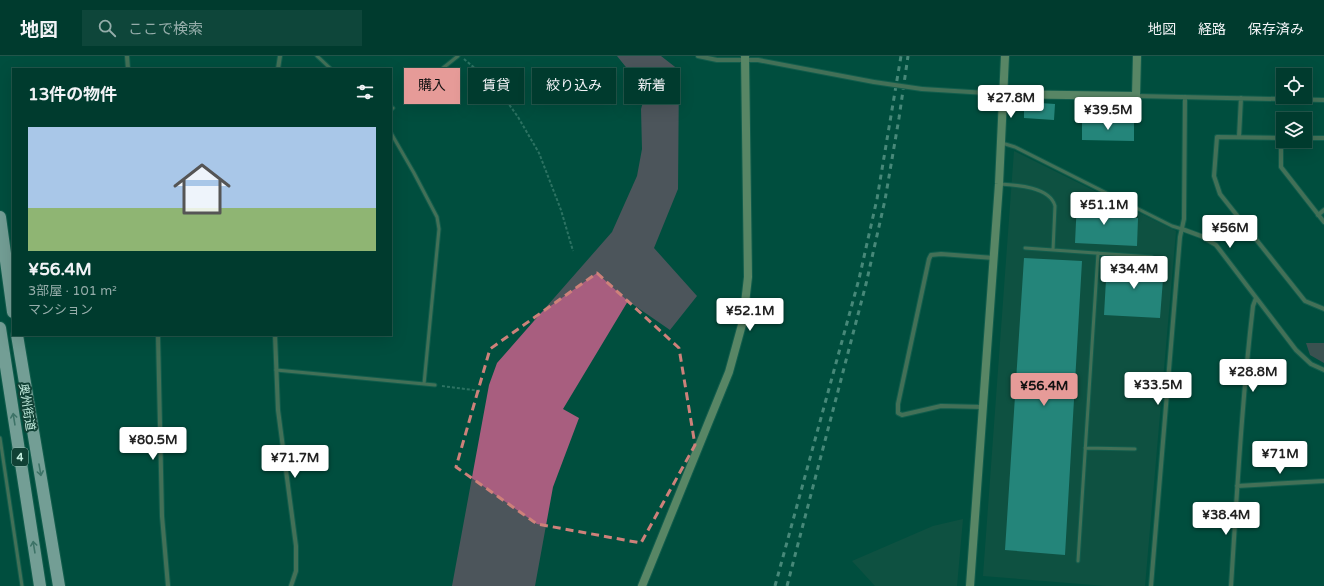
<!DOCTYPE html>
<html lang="ja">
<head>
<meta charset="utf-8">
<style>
	body { margin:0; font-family:"Varela Round","Noto Sans JP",sans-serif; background:#0e463a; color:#f1f3f6; height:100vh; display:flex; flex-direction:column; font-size:15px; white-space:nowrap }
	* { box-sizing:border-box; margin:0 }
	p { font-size:13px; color:#95adaa }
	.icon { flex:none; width:22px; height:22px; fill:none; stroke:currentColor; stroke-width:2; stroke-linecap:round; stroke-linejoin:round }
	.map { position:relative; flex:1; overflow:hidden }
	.drawer { position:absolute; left:12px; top:12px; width:380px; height:268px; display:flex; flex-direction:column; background:#003b2e; border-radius:0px; box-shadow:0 4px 16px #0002,0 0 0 1px #22554a }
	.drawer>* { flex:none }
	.guide { position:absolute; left:404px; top:12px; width:380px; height:36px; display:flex; gap:8px }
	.tools { position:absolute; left:1276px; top:12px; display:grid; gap:8px }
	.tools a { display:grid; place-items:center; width:36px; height:36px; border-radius:0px; background:#003b2e; box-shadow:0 4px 16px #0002,0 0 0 1px #22554a; font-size:20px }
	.price { position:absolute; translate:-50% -34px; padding:0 9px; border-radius:4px; background:#fff; color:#222; font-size:13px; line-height:26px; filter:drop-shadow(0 1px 2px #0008) }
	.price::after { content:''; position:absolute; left:50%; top:24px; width:12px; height:9px; margin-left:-6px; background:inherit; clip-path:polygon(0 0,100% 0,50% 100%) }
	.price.on { background:#e69b98; color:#111 }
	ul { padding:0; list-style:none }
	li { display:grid; align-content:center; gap:8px; height:212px; padding:0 16px }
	li span { display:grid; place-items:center; height:124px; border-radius:0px; color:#555 }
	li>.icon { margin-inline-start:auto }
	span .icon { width:72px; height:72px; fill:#fffc; stroke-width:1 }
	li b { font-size:17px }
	h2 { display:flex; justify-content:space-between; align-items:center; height:48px; padding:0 16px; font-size:17px }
	.chip { padding:0 14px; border-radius:0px; background:#003b2e; box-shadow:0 4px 16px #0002,0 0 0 1px #22554a; font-size:14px; line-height:36px }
	.chip.on { background:#e69b98; color:#111 }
	header { display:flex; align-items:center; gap:24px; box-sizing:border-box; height:56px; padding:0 20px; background:#003b2e; border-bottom:1px solid #22554a }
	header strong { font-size:19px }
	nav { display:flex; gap:22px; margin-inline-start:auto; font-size:14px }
	.search { width:280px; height:36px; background:#0e463a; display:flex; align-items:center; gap:10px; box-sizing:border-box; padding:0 14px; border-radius:0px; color:#95adaa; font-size:15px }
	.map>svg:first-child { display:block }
	.built { fill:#205446 }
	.green { fill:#825467 }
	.forest { fill:#a85e7f }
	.building { fill:#51c7c4 }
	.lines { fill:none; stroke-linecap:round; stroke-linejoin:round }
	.lane-casing { stroke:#276f5e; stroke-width:5 }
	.street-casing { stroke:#276f5e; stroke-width:6 }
	.secondary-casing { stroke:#276f5e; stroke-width:10 }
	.highway-casing { stroke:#276f5e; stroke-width:14 }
	.path { stroke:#639e8f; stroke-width:2; stroke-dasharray:3 2; stroke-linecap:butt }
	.lane { stroke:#959977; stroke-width:3 }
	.street { stroke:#959977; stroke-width:4 }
	.secondary { stroke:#c4c994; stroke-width:8 }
	.highway { stroke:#fff; stroke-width:12 }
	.rail { stroke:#9ecfc0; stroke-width:3; stroke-dasharray:5 5; stroke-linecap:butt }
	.street-bridge-casing { stroke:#276f5e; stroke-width:6; stroke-linecap:butt }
	.street-bridge { stroke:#959977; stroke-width:4 }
	.oneway { stroke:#88a09a }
	.marked { fill:none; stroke:#ce817a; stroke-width:3; stroke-dasharray:8 5; stroke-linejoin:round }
	.labels { text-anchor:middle; stroke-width:4; stroke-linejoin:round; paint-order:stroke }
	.shield { fill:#114135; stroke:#8eb9ac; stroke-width:1 }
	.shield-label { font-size:11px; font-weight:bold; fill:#c4eddf }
	.street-label { font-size:12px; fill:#c4eddf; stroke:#114135 }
</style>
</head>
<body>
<header>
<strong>地図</strong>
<div class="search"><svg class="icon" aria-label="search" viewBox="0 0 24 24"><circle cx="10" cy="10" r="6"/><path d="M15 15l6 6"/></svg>ここで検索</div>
<nav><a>地図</a><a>経路</a><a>保存済み</a></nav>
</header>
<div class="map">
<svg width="1324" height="530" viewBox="0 0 1324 530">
	<rect width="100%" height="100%" fill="#004f3e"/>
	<path class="built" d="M1014,95l162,80 -31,355h-39l-123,-10z
		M963,463l-6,67h-82l-23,-25 81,-35z"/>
	<path class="green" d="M1306,287h18v20l-14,-8z"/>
	<path class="forest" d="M617,0h44l18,14 -1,119 -24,59 43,48 -27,34 -42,-29 -65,108 16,9 -26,69 -18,99h-83l37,-201 8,-22 115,-131 25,-56 5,-27 -1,-40 5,-17z"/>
	<path class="building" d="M1024,46l31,2 -1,16 -30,-2z
		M1082,65l52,1v19l-52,-1z
		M1077,145l28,1v15l33,1 -1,28 -62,-3z
		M1024,202l58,3 -17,294 -60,-5z
		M1107,206l57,4 -4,52 -56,-3z"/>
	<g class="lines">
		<defs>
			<path id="lane" d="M317,0l14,13
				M443,12l15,-12
				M391,54l2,-2
				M391,77l23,40 23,44 2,12 -15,155
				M1002,87l13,4 157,79 10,3
				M1000,128c17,1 50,3 55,22l-2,44
				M1025,192l127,9
				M276,314l159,15
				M0,382l22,148
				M1085,392l50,1
				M1078,505l20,-308"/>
			<path id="street" d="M127,0l1,13
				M698,0l19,4h41l116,22
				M278,13l2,-13
				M922,33l81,5
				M1136,40l188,4
				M1239,81l2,-39
				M1281,82v29l43,55
				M1283,82l-66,-1 -3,39 6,18 85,107 19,8
				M1305,82h19
				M1318,159l6,-5
				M1182,173l19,7 15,9 80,105 15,14 13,6
				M158,279l4,181 6,70
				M275,279l3,75 18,136v25l-5,15
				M983,351l-42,-1 -39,9 -4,-2v-9l31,-145 2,-4 10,-1 53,4
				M1237,430l87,-5
				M1151,530l29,-349 4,-18 1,-122
				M1231,530c6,-93 11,-187 22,-280l3,-8"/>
			<path id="secondary" d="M1003,38l133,2 1,-40
				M642,530l87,-214 14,-51 5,-44 -3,-221
				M970,530l29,-402 6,-128"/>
			<path id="highway" d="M0,161l13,95
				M0,272l40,258
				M17,279l42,251"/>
		</defs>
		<use href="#lane" class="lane-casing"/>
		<use href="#street" class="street-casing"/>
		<use href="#secondary" class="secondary-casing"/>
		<use href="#highway" class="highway-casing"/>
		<path class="path" d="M464,3l32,27 22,31 21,36 22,57 12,41
			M442,330l39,5"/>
		<use href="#lane" class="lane"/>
		<use href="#street" class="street"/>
		<use href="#secondary" class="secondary"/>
		<use href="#highway" class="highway"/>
		<path class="rail" d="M775,530l84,-307 18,-80 24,-143
			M787,530l79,-302 19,-84 14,-82 9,-62"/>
		<defs>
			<path id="street-bridge" d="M874,26l48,7"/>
		</defs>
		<use href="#street-bridge" class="street-bridge-casing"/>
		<use href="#street-bridge" class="street-bridge"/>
	</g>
	<defs><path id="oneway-shaft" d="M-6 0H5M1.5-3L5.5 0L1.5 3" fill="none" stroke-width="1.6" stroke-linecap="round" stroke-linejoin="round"/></defs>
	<g class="oneway">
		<use href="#oneway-shaft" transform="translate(14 363) rotate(-99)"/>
		<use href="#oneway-shaft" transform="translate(40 414) rotate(80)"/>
		<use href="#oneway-shaft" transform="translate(34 491) rotate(-99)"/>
	</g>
	<path d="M0 0H1324V530H0ZM597,217l82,75 16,97 -54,98 -104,-19 -81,-57 34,-118z" fill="#004f3e" fill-opacity=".55" fill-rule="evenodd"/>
	<path class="marked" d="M597,217l82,75 16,97 -54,98 -104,-19 -81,-57 34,-118z"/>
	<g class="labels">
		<rect class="shield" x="12" y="392" width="16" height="18" rx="3"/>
		<g class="shield-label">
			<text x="20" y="405">4</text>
		</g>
		<g class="street-label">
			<text transform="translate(27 351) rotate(81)" y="4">奥州街道</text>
		</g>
	</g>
</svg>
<div class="tools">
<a><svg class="icon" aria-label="locate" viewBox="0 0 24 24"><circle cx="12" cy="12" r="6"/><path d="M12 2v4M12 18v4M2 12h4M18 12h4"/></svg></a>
<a><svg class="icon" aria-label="layers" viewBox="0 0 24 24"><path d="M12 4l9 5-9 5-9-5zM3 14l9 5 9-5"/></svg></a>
</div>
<b class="price" style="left:1011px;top:63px">¥27.8M</b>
<b class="price" style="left:1108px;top:75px">¥39.5M</b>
<b class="price" style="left:1104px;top:170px">¥51.1M</b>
<b class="price" style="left:1230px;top:193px">¥56M</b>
<b class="price" style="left:1134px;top:234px">¥34.4M</b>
<b class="price" style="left:750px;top:276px">¥52.1M</b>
<b class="price" style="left:1253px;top:337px">¥28.8M</b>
<b class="price" style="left:1158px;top:350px">¥33.5M</b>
<b class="price on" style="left:1044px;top:351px">¥56.4M</b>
<b class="price" style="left:153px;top:405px">¥80.5M</b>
<b class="price" style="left:1280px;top:419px">¥71M</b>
<b class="price" style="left:295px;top:423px">¥71.7M</b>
<b class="price" style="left:1226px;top:480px">¥38.4M</b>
<div class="guide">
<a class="chip on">購入</a>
<a class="chip">賃貸</a>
<a class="chip">絞り込み</a>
<a class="chip">新着</a>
</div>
<section class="drawer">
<h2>13件の物件<svg class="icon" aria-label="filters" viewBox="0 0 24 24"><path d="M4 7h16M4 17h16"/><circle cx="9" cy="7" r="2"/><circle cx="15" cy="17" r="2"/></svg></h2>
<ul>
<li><span style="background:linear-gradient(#a9c7e8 65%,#8fb573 0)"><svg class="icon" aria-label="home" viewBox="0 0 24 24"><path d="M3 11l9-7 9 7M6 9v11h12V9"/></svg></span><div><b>¥56.4M</b><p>3部屋 · 101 m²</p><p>マンション</p></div></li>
</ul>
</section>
</div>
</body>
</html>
